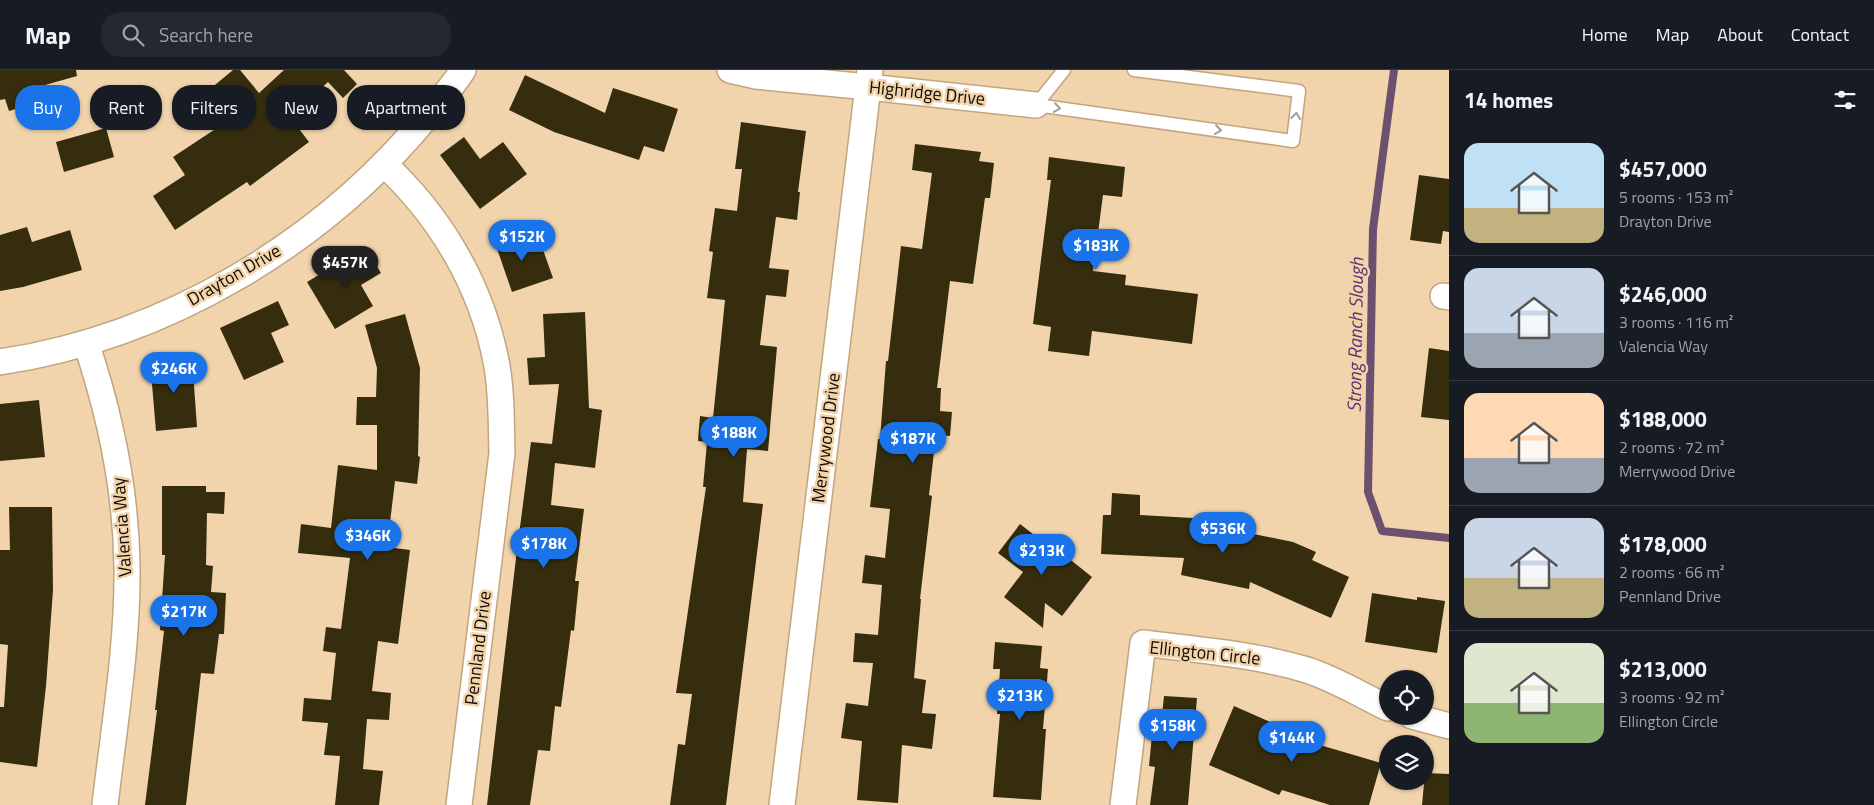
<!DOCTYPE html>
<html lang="en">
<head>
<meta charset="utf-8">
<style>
	body { margin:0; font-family:"Titillium Web",sans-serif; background:#242831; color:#f1f3f6; height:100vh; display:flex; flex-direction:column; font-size:19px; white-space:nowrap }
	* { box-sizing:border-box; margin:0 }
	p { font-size:16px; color:#9ea1a6 }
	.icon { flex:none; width:28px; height:28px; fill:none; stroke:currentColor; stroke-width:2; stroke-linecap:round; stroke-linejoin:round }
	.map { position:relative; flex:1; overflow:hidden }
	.panel { display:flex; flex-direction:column; background:#171b24; width:425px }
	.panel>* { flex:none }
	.guide { position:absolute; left:15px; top:15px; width:475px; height:45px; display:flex; gap:10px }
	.buttons { position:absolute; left:1379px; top:600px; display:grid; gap:10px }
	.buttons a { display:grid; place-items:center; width:55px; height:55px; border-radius:50%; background:#171b24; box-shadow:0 1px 4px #0004; font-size:25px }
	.price { position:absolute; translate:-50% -42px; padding:0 11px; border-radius:18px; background:#1a73e8; color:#fff; font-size:16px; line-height:32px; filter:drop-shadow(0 1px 2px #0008) }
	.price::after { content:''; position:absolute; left:50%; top:30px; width:15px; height:11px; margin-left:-8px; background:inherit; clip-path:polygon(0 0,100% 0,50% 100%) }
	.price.current { background:#222; color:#fff }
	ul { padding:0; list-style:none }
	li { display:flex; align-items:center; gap:15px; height:125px; padding:0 15px }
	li+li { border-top:1px solid #363941 }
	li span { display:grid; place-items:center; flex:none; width:140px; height:100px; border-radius:15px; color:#555 }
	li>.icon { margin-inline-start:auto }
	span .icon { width:60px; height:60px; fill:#fffc; stroke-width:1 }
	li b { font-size:21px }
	h2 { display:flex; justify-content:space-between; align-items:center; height:60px; padding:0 15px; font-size:21px }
	.tag { padding:0 18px; border-radius:20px; background:#171b24; box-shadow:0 1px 4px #0004; font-size:18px; line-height:45px }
	.tag.current { background:#1a73e8; color:#fff }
	header { display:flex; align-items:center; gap:30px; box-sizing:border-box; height:70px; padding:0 25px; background:#171b24; border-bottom:1px solid #363941 }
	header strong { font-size:24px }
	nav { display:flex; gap:28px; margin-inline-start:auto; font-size:18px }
	.search { width:350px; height:45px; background:#242831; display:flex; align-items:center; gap:12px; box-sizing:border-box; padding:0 18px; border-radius:20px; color:#9ea1a6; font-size:19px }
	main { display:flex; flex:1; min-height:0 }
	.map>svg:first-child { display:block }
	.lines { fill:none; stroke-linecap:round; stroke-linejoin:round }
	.stream { stroke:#6b516f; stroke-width:8 }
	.building { fill:#352d0d }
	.lane-casing { stroke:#c2a57e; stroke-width:15 }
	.street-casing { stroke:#c2a57e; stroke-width:28 }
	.lane { stroke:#fff; stroke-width:12 }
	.street { stroke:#fff; stroke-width:25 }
	.oneway { stroke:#a19d99 }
	.labels { text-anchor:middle; stroke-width:5; stroke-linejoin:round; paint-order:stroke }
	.street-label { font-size:18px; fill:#130a00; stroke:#f1d4ab }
	.water-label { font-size:19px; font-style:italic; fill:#5f3270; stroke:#f1d4ab }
</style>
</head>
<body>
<header>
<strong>Map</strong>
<div class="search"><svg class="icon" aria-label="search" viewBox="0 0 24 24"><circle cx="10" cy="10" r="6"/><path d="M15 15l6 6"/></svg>Search here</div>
<nav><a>Home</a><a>Map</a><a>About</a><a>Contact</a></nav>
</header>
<main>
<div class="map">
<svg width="1449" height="735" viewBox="0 0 1449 735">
	<rect width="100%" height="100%" fill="#f1d4ab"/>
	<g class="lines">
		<path class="stream" d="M1394,0l-21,159 -5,263 14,39 67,7"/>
	</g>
	<path class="building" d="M0,0h76l1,6 -39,11 4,14 -33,10 -4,-12 -5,1z
		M233,0h7l19,23 25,-23h60l13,14 -14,14 -15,-16 -38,35 19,25 -59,44 -3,-4 -72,48 -22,-34 32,-21 -12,-18 53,-35 -22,-28z
		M525,5l80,38 8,-25 65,21 -14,43 -20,-6 -5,14 -85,-28 -45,-22z
		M741,52l65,9 -8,61h2l-3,28 -21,-3 -7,51 20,2 -3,27 -20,-2 -6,50 17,2 -9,104 -21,-2 -4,53 20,2 -37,301h-56l8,-61 7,1 7,-51 -16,-1 30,-206h-3l4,-45 -9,-1 2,-25 13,2 12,-118 -18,-2 6,-46 -4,-1 6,-43 22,3 5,-42h-7z
		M106,58l8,29 -50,15 -8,-30z
		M464,67l16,22 23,-17 24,32 -47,35 -40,-54z
		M915,74l66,8 -2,9 15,2 -4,35h-5l-12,86 -23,-3 -13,107h4l-1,23 12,1 -2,24 -14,-1 -7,60 3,1 -12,103h1l-7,79 12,2 -4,33 14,1 -4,35 -30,-4 -4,58 -41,-3 5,-59 -21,-3 5,-35 22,3 5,-43 -20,-1 2,-29 23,2 4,-50 -20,-2 3,-28 20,3 5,-49 -20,-2 8,-68h2l6,-78h2l13,-115 21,3 10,-76 -20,-3z
		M1049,87l76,10 -3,30 -19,-2 -10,76 33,4 -1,10 73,9 -6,50 -100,-13 -3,25 -41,-5 3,-24 -18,-3 18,-144h-4z
		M1419,105l30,4v53l-6,-1 -2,13 -31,-4z
		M27,157l5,15 38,-12 12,40 -59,17 -23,4v-56z
		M520,161l7,21 15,-5 11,31 -41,14 -18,-52z
		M365,177l16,26 -20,12 12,21 -38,23 -28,-47z
		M278,231l11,24 -18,8 13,29 -40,18 -24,-52z
		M585,242l4,96 13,2 -7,58 -40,-5 -4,42 33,4 -9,72h4l-5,50 -3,-1 -10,77 -6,-1 -5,45 -12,-1 -8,55h-43l29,-247 15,-116 21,2 7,-60 -30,1 -2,-27 18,-1 -2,-43z
		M405,244l15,54 -2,88 2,1 -3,27 -22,-3 -8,66 23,3 -12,94 -20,-3 -6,50 19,2 -2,27 -22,-1 -4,50 20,2 -4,34h-44l5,-49 -16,-1 4,-32 -26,-2 2,-23 27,2 5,-47 -13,-2 3,-24 15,2 9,-71 -52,-5 3,-29 30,4 7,-63 39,5v-45h-21l1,-28h19l1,-29 -12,-43z
		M1429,278l20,3v69l-28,-3z
		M192,288l5,69 -41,4 -6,-70z
		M39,330l6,57 -45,4v-57z
		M162,416h44v6h19l-1,22 -17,-1 -1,52 7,1 -2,26 15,1 -2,41h-5l-5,40 -13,-1 -15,132h-41l12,-95h-2l9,-79 -4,-1 5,-75h-3z
		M1112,423l28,2v20l70,4 20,4 -1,6 64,13 23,10 -4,8 37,17 -18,41 -81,-36 -1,7 -68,-14 3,-17 -83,-4 2,-39h8z
		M9,437h43l1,83 -7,96 -9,81 -37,-5v-55h4l4,-62 -8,-1v-94h10z
		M1020,454l40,31 2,-2 30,24 -30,39 -17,-13 -2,25 -39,-31 19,-25 -25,-19z
		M1372,523l45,7v-3l28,4 -8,52 -72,-11z
		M995,572l47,4 -2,22 8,1 -5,60h3l-5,71 -48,-3 7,-83h-3l3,-45h-7z
		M1164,626l33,2 -9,107h-38l5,-38 -6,-1 5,-52 8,1z
		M1234,636l70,31 -1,3 78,23 -12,42h-39l-48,-15 -3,5 -70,-30z
		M1425,703l24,1v31h-27z"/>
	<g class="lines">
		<defs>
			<path id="lane" d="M1064,0l-28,35 257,36 6,-50 -165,-21"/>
			<path id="street" d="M730,0l26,6 112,11 168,18
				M384,94c57,53 97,121 112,197 6,30 5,61 6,92l-43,352
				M1443,226l6,1
				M86,273c24,71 40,147 41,223 1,80 -13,160 -22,239
				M0,292c166,-25 322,-118 428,-247 12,-15 25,-29 35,-45
				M1412,646l37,10
				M782,735l88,-735
				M1123,735l20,-162c55,7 111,11 164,27 28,9 54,25 81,38"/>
		</defs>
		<use href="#lane" class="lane-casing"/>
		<use href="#street" class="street-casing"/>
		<use href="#lane" class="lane"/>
		<use href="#street" class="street"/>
	</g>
	<defs><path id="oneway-chevron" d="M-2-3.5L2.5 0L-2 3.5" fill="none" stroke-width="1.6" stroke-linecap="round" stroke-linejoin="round" transform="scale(1.25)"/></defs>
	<g class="oneway">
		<use href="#oneway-chevron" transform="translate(1057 38) rotate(8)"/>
		<use href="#oneway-chevron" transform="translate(1296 46) rotate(-83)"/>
		<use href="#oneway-chevron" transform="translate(1218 60) rotate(8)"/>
	</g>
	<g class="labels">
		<g class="street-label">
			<text transform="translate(927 23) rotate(6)" y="6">Highridge Drive</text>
			<text transform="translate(234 205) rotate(-30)" y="6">Drayton Drive</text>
			<text transform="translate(826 368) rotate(-83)" y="6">Merrywood Drive</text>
			<text transform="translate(122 457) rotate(-94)" y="6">Valencia Way</text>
			<text transform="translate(478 578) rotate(-83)" y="6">Pennland Drive</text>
			<text transform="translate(1205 583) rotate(6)" y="6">Ellington Circle</text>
		</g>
		<g class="water-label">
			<text transform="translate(1355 265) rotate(-89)" y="7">Strong Ranch Slough</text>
		</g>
	</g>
</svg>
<div class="buttons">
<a><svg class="icon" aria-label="locate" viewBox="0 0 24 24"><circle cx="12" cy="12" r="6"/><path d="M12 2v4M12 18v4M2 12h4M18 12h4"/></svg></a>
<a><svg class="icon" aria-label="layers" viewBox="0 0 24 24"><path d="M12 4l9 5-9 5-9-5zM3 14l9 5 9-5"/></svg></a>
</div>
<b class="price" style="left:522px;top:192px">$152K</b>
<b class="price" style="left:1096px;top:201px">$183K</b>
<b class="price current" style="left:345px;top:218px">$457K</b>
<b class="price" style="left:174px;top:324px">$246K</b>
<b class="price" style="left:734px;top:388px">$188K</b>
<b class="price" style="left:913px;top:394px">$187K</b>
<b class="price" style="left:1223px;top:484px">$536K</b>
<b class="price" style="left:368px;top:491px">$346K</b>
<b class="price" style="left:544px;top:499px">$178K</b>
<b class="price" style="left:1042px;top:506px">$213K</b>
<b class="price" style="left:184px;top:567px">$217K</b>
<b class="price" style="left:1020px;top:651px">$213K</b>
<b class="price" style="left:1173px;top:681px">$158K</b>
<b class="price" style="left:1292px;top:693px">$144K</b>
<div class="guide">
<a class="tag current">Buy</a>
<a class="tag">Rent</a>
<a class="tag">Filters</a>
<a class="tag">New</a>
<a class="tag">Apartment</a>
</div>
</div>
<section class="panel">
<h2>14 homes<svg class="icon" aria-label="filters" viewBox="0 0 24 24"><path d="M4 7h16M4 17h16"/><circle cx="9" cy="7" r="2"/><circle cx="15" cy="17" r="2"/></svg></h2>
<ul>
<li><span style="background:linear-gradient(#bfe0f5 65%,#c2b280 0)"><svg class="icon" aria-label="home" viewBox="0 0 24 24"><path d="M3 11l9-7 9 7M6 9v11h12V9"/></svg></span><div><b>$457,000</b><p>5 rooms · 153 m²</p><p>Drayton Drive</p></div></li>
<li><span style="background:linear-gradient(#c9d6e8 65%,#9aa5b1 0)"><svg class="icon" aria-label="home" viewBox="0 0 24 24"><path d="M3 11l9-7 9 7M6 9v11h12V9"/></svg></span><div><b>$246,000</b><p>3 rooms · 116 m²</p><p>Valencia Way</p></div></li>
<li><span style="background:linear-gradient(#ffd9b3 65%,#9aa5b1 0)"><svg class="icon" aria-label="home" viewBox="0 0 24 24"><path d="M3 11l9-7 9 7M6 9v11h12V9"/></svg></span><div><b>$188,000</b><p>2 rooms · 72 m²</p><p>Merrywood Drive</p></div></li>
<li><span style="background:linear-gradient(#c9d6e8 60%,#c2b280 0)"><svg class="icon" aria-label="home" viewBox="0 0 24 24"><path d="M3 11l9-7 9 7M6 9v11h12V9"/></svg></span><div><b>$178,000</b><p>2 rooms · 66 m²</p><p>Pennland Drive</p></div></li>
<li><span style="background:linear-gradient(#dfe7d0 60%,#8fb573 0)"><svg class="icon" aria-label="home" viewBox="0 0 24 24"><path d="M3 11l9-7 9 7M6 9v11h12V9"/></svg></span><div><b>$213,000</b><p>3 rooms · 92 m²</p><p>Ellington Circle</p></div></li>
</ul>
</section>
</main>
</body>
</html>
